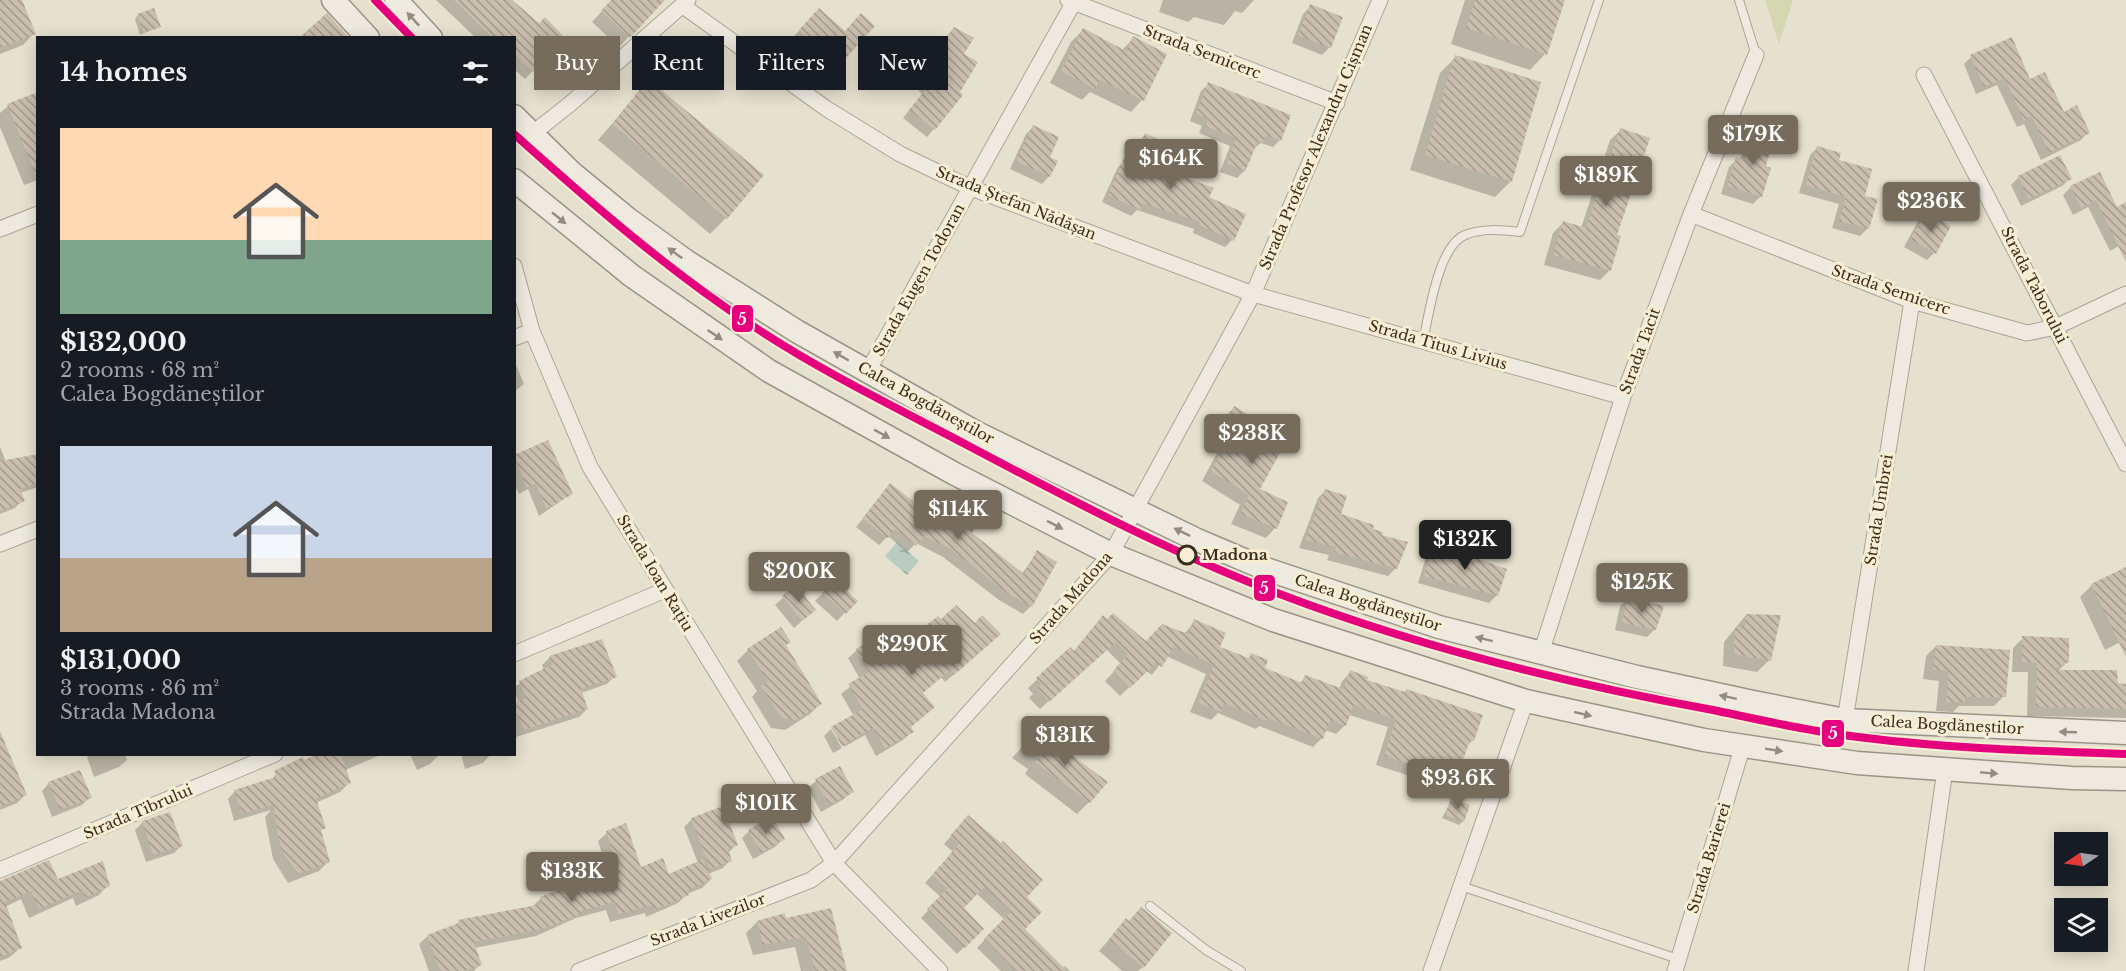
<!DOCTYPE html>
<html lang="en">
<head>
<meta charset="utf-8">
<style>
	body { margin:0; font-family:"Libre Baskerville",serif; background:#20242c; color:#f1f3f6; height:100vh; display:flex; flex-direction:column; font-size:22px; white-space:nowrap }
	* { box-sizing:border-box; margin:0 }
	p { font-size:20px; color:#9ea1a6 }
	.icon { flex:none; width:33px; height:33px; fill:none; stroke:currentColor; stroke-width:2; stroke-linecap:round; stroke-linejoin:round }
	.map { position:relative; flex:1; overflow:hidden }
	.details { position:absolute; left:36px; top:36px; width:480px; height:720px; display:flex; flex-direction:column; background:#171b24; border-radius:0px; box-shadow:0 3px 15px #0003 }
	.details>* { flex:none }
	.guide { position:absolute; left:534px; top:36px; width:570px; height:54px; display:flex; gap:12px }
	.needle { width:39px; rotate:257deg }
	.tools { position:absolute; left:2054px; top:832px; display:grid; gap:12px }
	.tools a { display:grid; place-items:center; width:54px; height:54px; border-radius:0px; background:#171b24; box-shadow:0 3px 15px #0003; font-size:30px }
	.price { position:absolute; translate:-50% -51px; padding:0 14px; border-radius:6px; background:#776c5b; color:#fff; font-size:20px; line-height:39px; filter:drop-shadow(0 2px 3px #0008) }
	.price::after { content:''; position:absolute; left:50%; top:36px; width:18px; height:14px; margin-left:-9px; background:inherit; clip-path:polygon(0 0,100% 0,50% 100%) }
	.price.current { background:#222; color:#fff }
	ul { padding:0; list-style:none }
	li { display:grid; align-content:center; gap:12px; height:318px; padding:0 24px }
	li span { display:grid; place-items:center; height:186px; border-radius:0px; color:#555 }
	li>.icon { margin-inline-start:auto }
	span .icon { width:108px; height:108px; fill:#fffc; stroke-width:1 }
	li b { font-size:26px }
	h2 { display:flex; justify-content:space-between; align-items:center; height:72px; padding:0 24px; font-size:26px }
	.chip { padding:0 21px; border-radius:0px; background:#171b24; box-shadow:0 3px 15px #0003; font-size:21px; line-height:54px }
	.chip.current { background:#776c5b; color:#fff }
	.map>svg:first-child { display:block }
	.grass { fill:#d4d7af }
	.water { fill:url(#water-ripples) }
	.shadow { fill:#0003 }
	.building { fill:url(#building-back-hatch) }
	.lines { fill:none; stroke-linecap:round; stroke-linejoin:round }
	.lane-casing { stroke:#aba496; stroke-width:10 }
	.street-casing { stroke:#aba496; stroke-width:17 }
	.secondary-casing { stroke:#9b9486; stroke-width:25 }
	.lane { stroke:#eeeae0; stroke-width:8 }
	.street { stroke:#eeeae0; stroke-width:15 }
	.secondary { stroke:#eeeae0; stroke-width:22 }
	.tram-1-casing { stroke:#f7eed3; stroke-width:12 }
	.tram-1 { stroke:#e5007d; stroke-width:8 }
	.oneway { fill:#948c7e }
	.stop-dot { fill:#f7eed3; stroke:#3b2d1d; stroke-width:3 }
	.labels { text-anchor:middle; stroke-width:6; stroke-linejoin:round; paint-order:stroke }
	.street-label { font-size:15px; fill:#3b2d1d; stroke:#f7eed3 }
	.stop-label { font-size:15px; font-weight:bold; fill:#3b2d1d; stroke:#f7eed3; text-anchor:start }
	.line-badge { stroke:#f7eed3; stroke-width:2 }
	.badge-label { font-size:16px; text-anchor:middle; font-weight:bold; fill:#fff }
</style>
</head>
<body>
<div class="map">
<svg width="2126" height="971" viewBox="0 0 2126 971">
	<defs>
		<pattern id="water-ripples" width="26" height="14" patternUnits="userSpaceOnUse" patternTransform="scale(1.5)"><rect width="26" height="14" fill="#b8ccc1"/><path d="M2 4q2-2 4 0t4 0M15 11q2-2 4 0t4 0" fill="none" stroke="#97a69c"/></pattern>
		<pattern id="building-back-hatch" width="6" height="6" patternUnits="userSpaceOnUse" patternTransform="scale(1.5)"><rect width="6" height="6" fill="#cabeae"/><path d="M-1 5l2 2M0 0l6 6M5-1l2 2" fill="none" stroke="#a59b8d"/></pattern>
	</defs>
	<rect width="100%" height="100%" fill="#e6e0ce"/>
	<path class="grass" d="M1765,0h28l-14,44z"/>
	<path class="water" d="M897,542l22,19 -12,14 -22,-19z"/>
	<path class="shadow" d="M0,0h20l14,33 -11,12 -23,9z
		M436,0h69l34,25 25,14 -39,40 -11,-10v-31h-38z
		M612,0h51l-44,47 -27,-25z
		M1163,0h91l-12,13 -7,-2 -11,14 -30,-8 -6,5 -29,-10z
		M1465,0h98l-18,54 -15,16 -79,-26z
		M1311,6l19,41 -8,8 -30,-12 11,-29z
		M138,15l21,11 -19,9 -5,-16z
		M808,21l36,12 1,24 -12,12 -19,-17 -16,17 -9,-9 8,-9 -9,-8z
		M954,28l8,27 -28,74 -7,8 -24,-19 19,-24 -5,-5 12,-16 -3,-2 21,-35z
		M1083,30l38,21 13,-13 8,62 -11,12 -41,-20 -8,8 -32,-17 21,-41z
		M1456,57l55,124 -16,16 -85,-27 30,-97z
		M1971,57l58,24 34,33 25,18 -7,8 -40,20 -17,-36 -7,3 -20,-42 -21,9 -12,-30z
		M649,81l77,137 -16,16 -112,-94z
		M1209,84l71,56 -7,7 -12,-4 -8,6 -9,22 -7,7 -17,-6 10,-26 -31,-13 3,-7 -12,-5 11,-30z
		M38,93v87l-14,5 -24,-58v-14l8,-7z
		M1033,127l15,31 1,18 -7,8 -32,-15 16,-35z
		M1621,130l-11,140 -10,10 -56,-15 9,-32 10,-10 18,5 29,-88z
		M1754,133l10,35 -3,28 -8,8 -32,-10 8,-27 8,-8 3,1 6,-20z
		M1145,135l20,37 42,26 37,17 -12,25 -7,7 -32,-14 1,-4 -57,-19 -6,6 -29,-14 16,-35 7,-7 4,2 9,-20z
		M1817,148l20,13 26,36 5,31 -8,8 -28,-8 7,-24 -40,-11 11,-38z
		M2099,174l27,55v13l-16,9 -22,-44 -15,8 -10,-20 8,-8z
		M2019,177l51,2 -8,7 -41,20 -10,-21z
		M1926,214l8,39 -7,7 -23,-13 14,-26z
		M514,360l10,24 -10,8z
		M1234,408l24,81 17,39 -9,10 -35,-14 9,-19 -38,-24 22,-41 -11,-3 11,-20z
		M547,442l24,52 -32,22 -11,-27 -9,5 -5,-10v-27z
		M0,447l6,15 32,-5v30l-18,6 3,7 -8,8 -15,6z
		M890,485l35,27 10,-14 35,36 52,40 15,-22 -6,54 -8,8 -24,-14 -56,-43 -27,-14 -9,9 -19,-16 -9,9 -23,-18z
		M1325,491l14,24 32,15 25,38 -8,8 -61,-16 2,-5 -30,-7 19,-50z
		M1434,546l63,49 -8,8 -71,-20 9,-29z
		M2126,576v63l-21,11 -25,-53 12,-12z
		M795,587l11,30 -12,11 -19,-23z
		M827,589l29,12 -19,20 -22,-20z
		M1628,599l27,30 -8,8 -32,-7 5,-24z
		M1746,615l23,45 -12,12 -34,-6 1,-24z
		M1195,621l23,27 30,11 4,-4 11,13 36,16 7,-8 33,13 3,-8 9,-9 122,68 -7,7 -14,40 -9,9 -26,-10 2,-7 -43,-14 12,-38 -39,-12 -4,10 -9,9 -11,-4 -3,8 -9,9 -54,-21 -3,3 -38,-16 -7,7 -21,-8 16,-38 -40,-18 -14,19 -6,-4 -26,25 -15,-15 16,-17 -15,-15 -66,60 -11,-11 4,-4 -5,-6 42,-39 3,3 22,-26 51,17 38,-9z
		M941,622l34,3 16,17 -46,40 -4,-5 -19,16 -13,35 3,4 -9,8 -27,16 -11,-21 -21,12 -12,-19 22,-12 -13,-22 19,-15 -12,-21 9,-8 29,17 19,-17 -2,-3 9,-8z
		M780,629l5,17 35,58 -10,10 -25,16 -14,-2 -19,-31 5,-6 -20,-30 10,-10z
		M2023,638l44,24 -10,10 69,13v33l-99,-2 1,-44h-16l1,-24z
		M1936,646l68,50 -10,10h-35l-6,6 -17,-1 3,-30 -16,-2 3,-23z
		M550,657l65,19 -8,8 -26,9 6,16 -8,8 -63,20 -2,-32 4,-2 -4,-16 30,-17 -2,-5z
		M831,729l11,19 -9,5 -9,-17z
		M1037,731l52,71 -12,12 -52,-40 3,-5 -16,-11z
		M90,754h35l2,6 -8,7 -25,10 -7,-20z
		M320,754h63l-38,16 4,13 -9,9 -24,11 8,25 -4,4 9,29 -10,10 -31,12 -15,-24 -8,-42 6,-7 -37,11 -6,-22 7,-8 37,-12 9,-10z
		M410,754h30l-10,10 -13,6z
		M461,754h30l-8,9 -18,6z
		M0,763l25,32 -8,8 -17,7z
		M816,781l36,10 -8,8 -23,13 -13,-24z
		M49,783l41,14 -8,8 -30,12 -10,-26z
		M1452,799l11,22 -4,4 -17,-7z
		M692,819l44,26 -8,8 2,7 -7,8 -15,6 3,5 -9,9 -15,6 -9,9 -32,14 -1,-4 -35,9 -4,-12 -30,8 -40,18 -61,12 5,16 -6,7h-45l-10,-27 9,-8 26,-10 5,-4 72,-14 10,-10 69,-19 -12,-38 9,-8 33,36 29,7 29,-13 -14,-36z
		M143,822l38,24 -7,7 -28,9 -11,-32z
		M961,825l64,72 -2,32 39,40 3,-3 5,5h-69l-24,-23 27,-29 -28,-26 -14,15 20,21 -25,25 -36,-36 20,-21 -16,-14 28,-31 -9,-8z
		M749,831l34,8 -8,8 -22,12 -11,-21z
		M57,881l51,4 -9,10 -23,11 -3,-8 -44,20 -8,-19 -16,8 15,41 -10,9 -10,4v-75z
		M830,909l15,62h-44l-6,-24 -42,8 -7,-22 11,-11 28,-2z
		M1126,920l17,47 -5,4h-16l-23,-20z"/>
	<path class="building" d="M0,0h22l14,34 -36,14z
		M454,0h58l27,23 6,-6 21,22 -33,33 -19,-19v-15h-21z
		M611,0h54l-35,38 -29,-27z
		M1475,0h90l-18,55 -81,-27z
		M1310,4l33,13 -12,31 -33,-13z
		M154,8l7,19 -17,6 -7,-19z
		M819,8l26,23 16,-18 14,13 -29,32 -19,-17 -16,17 -12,-11 9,-9 -9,-8z
		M327,13l22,25h-50z
		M954,27l20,11 -10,16 14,8 -18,30 3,3 -28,35 -26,-20 20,-25 -6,-4 12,-16 -2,-2z
		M1083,28l43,23 7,-15 34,18 -23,47 -44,-21 -5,9 -34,-18z
		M2012,37l18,42 15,-7 19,40 13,-7 13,28 -41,20 -17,-36 -8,4 -19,-43 -21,9 -14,-32z
		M1455,55l86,27 -29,100 -87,-27z
		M648,79l116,96 -37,44 -115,-95z
		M1208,82l83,33 -10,26 -15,-6 -3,8 -5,-2 -13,31 -18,-8 9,-26 -31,-12 3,-8 -12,-4z
		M38,92v86h-1l-30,-74z
		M1033,125l26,12 -9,20 8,4 -8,16 -34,-16z
		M1620,128l30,10 -33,97 4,1 -10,35 -58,-16 10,-34 23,7z
		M1753,131l21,6 -8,29 5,2 -9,29 -34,-11 8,-29 9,3z
		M1145,133l32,16 -10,22 47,17 -5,9 37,17 -12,27 -35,-16 1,-3 -57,-19 -3,7 -32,-15 16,-37 7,3z
		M1817,146l24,7 -2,7 33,9 -7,27 13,3 -9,30 -30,-8 7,-24 -40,-12z
		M2060,155l12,24 -43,20 -11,-23z
		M2100,172l17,35 9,-5v60l-30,-62 -15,8 -11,-22z
		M1926,212l25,14 -15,28 -26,-15z
		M1234,406l39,23 17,6 -30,54 28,13 -11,27 -37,-15 9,-19 -38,-24 21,-40 -10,-4z
		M548,440l25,54 -27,15 -10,-26 -9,5 -13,-33z
		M38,454v29l-18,6 5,12 -25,10v-50z
		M890,483l37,29 8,-16 28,16 1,-3 16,8 -8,16 52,41 13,-24 20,12 -25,45 -25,-14 -56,-44 -27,-13 -8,10 -21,-17 -7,9 -26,-19z
		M1325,489l22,7 -6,18 33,11 -1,4 10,3 -1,3 26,7 -11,27 -63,-17 2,-5 -31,-7z
		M1434,544l73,25 -9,27 -74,-20z
		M2126,567v90l-35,-73z
		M834,579l24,22 -12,13 -24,-21z
		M795,585l21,25 -14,11 -20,-25z
		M1627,597l37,9 -8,24 -34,-7z
		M956,605l19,18 7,-8 19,19 -47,41 -4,-5 -27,23 12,14 -24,20 3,5 -29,16 -12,-20 -31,18 -11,-19 32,-18 -15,-25 21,-12 -13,-23 16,-10 14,25 27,-22 -2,-5 27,-21 3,3z
		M1113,613l33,28 16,-17 26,10 6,-15 32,14 -6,14 29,11 2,-5 17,7 -3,8 37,15 3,-8 38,14 7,-19 18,7 -1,3 38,12 1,-3 77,26 -9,26 -4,-1 -17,48 -29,-11 3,-7 -43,-14 12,-37 -42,-14 -8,21 -16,-6 -7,19 -55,-21 -2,3 -42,-18 -3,9 -23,-9 16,-38 -40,-18 -12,20 -6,-4 -26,25 -17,-17 15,-17 -12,-12 -67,60 -12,-14 4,-3 -5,-7 34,-31 4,4 29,-36 4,4z
		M1746,614l35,1 -10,46 -37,-7 1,-26 10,-3z
		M781,627l10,15 -5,3 36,59 -26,16 -15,-2 -20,-32 7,-4 -21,-33z
		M2022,636l47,2v24l-17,8h65l1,13 8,1v25l-90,-2 1,-44 -15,-1z
		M602,639l15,38 -36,12 7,20 -64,21 -10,-23v-4l12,-5 -7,-17 34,-17 -4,-8z
		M1936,645l74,5 -4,47h-41v5h-19l3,-31 -16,-1z
		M1037,729l71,53 -18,21 -55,-41 4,-5 -16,-11z
		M0,731l27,64 -27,12z
		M318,754h23l10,29 -35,16 10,29 -5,2 9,32 -32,12 -17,-24 -8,-45 -31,9 -8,-24 42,-13 -2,-6 29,-14 1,3z
		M840,766l14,26 -25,13 -14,-26z
		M80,770l12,28 -32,12 -12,-28z
		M1451,798l19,7 -6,17 -19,-7z
		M723,806l15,39 -10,4 4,12 -22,8 -19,-51z
		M170,812l13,34 -30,9 -11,-34z
		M968,815l33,28 2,-2 40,39 -16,17 15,15 -17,17 42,42h-51l-32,-32 27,-28 -27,-24 -20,21 20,21 -19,19 -38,-39 20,-20 -15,-14 27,-31 -9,-8z
		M772,816l13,23 -24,14 -13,-23z
		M626,823l15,44 22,-9 6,16 34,-15 9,20 -25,12 2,4 -34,15 -2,-5 -35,9 -3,-12 -34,9 1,3 -36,14 -72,14 8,23 -18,6h-24l-13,-36 32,-12 -1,-3 84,-16 -2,-7 31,-12 1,3 47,-14 -13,-43z
		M49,860l9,19 45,-18 7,25 -25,12 -2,-8 -44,19 -8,-18 -26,11 17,46 -22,9v-76z
		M1141,907l31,26 -28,35 -35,-29 17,-21 3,3z
		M831,908l16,63h-32l-9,-34 -43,8 -6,-24 28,-8 1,5z"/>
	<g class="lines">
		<defs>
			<path id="lane" d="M1739,0l17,55
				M1423,341c6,-26 15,-95 42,-106 17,-7 36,-5 55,-3l79,-232
				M1461,886l217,73
				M1150,906l56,44 35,21"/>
			<path id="street" d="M1068,0l269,103
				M683,6l144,103 73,45 71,34 282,106 370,103
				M1924,75l202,389
				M532,134l38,-30 118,-104
				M1691,214l221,87 115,32 29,-6 70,-33
				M0,229l38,-15
				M514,266l18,65 58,136 244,396 106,108
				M514,338l18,-7
				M868,371l207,-371
				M0,544l38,-15
				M1541,653l82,-256 68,-183 65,-159
				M514,654l151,-64
				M1845,720l67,-419
				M0,870l275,-116
				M579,971l232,-91 23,-17 277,-309 142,-260 127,-294
				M1431,971l95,-270
				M1675,971l68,-226
				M1916,971l29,-201"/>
			<path id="secondary" d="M333,0l35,38
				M396,0l35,38
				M514,116l58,57 56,46 58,42 112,71 179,101 218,106 68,29 176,59 198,50 116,25 92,18 281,13
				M514,180l118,96 137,95 186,103 156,80 162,66 253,81 178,39 153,23 215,15 54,1"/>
		</defs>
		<use href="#lane" class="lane-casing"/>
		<use href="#street" class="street-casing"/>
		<use href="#secondary" class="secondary-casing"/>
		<use href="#lane" class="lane"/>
		<use href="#street" class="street"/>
		<use href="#secondary" class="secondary"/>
		<defs>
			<path id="tram-1" d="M375,0l37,38
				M514,134c77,69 156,138 242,194 67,44 139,79 209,116 102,54 204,108 312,149 141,54 287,90 436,117 43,9 86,19 130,25 94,13 189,16 283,19"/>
		</defs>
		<use href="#tram-1" class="tram-1-casing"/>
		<use href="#tram-1" class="tram-1"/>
	</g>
	<defs><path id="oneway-solid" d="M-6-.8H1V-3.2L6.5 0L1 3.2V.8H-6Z" transform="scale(1.5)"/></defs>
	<g class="oneway">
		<use href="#oneway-solid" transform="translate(413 19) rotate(-133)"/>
		<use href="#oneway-solid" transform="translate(559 218) rotate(39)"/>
		<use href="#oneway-solid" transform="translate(675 253) rotate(-144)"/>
		<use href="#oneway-solid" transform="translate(715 335) rotate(34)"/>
		<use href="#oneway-solid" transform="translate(841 356) rotate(-150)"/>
		<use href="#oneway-solid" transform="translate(882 434) rotate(29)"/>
		<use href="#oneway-solid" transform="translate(1055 525) rotate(27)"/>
		<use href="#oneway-solid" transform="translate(1182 532) rotate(-154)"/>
		<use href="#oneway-solid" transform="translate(1484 639) rotate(-166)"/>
		<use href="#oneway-solid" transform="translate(1728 697) rotate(-168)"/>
		<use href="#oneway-solid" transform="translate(1583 714) rotate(13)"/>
		<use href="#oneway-solid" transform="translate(2068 732) rotate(-178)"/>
		<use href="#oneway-solid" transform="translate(1774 750) rotate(9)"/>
		<use href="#oneway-solid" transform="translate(1989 773) rotate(4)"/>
	</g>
	<circle class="stop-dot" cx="1187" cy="555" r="9"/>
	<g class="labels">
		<g class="street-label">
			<text transform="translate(1202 52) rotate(21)" y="5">Strada Semicerc</text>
			<text transform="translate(1316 147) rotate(-67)" y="5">Strada Profesor Alexandru Cișman</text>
			<text transform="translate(1016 203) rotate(22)" y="5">Strada Ștefan Nădășan</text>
			<text transform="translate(919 280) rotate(-61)" y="5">Strada Eugen Todoran</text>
			<text transform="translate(2034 285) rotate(63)" y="5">Strada Taborului</text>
			<text transform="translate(1891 290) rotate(19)" y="5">Strada Semicerc</text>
			<text transform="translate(1438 345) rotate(16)" y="5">Strada Titus Livius</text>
			<text transform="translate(1640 351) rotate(-70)" y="5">Strada Tacit</text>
			<text transform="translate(926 403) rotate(29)" y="5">Calea Bogdăneștilor</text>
			<text transform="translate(1879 510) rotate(-81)" y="5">Strada Umbrei</text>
			<text transform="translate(655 573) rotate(59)" y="5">Strada Ioan Rațiu</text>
			<text transform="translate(1071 598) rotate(-49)" y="5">Strada Madona</text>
			<text transform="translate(1368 603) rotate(18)" y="5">Calea Bogdăneștilor</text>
			<text transform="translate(1947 725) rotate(3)" y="5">Calea Bogdăneștilor</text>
			<text transform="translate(138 812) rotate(-23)" y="5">Strada Tibrului</text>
			<text transform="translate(1709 858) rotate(-73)" y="5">Strada Barierei</text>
			<text transform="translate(708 920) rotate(-21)" y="5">Strada Livezilor</text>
		</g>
		<g class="stop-label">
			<text x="1202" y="560">Madona</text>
		</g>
	</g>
	<g class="line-badge">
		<rect x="731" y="304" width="23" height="29" rx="6" fill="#e5007d"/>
		<rect x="1253" y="574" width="23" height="28" rx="6" fill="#e5007d"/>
		<rect x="1821" y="719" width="24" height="29" rx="6" fill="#e5007d"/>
	</g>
	<g class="badge-label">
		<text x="742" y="325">5</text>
		<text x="1264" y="594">5</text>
		<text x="1833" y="739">5</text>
	</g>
</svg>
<div class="tools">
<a><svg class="needle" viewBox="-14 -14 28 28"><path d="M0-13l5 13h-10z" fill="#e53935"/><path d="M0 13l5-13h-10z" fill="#9ea1a6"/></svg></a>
<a><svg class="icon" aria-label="layers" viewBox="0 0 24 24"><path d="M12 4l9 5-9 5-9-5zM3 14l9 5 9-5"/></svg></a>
</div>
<b class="price" style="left:1753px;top:166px">$179K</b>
<b class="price" style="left:1171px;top:190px">$164K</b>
<b class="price" style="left:1606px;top:207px">$189K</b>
<b class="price" style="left:1931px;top:233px">$236K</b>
<b class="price" style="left:1252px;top:465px">$238K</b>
<b class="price" style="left:958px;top:541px">$114K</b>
<b class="price current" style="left:1465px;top:571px">$132K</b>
<b class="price" style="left:799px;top:603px">$200K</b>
<b class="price" style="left:1642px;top:614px">$125K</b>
<b class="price" style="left:912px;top:676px">$290K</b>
<b class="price" style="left:1065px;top:767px">$131K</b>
<b class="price" style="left:1458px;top:810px">$93.6K</b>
<b class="price" style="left:766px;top:835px">$101K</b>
<b class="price" style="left:572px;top:903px">$133K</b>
<div class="guide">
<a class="chip current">Buy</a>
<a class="chip">Rent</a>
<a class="chip">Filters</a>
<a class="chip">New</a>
</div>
<section class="details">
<h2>14 homes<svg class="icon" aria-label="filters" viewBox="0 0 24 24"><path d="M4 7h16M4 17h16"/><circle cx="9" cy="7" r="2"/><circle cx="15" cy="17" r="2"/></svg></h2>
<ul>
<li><span style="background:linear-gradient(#ffd9b3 60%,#7fa58c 0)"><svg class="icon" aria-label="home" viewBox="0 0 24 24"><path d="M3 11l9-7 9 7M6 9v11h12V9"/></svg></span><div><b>$132,000</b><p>2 rooms · 68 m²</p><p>Calea Bogdăneștilor</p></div></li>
<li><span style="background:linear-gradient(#c9d6e8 60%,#b9a48a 0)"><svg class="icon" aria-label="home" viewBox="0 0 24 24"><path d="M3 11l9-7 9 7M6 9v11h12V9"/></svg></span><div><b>$131,000</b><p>3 rooms · 86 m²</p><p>Strada Madona</p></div></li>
</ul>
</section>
</div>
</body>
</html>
